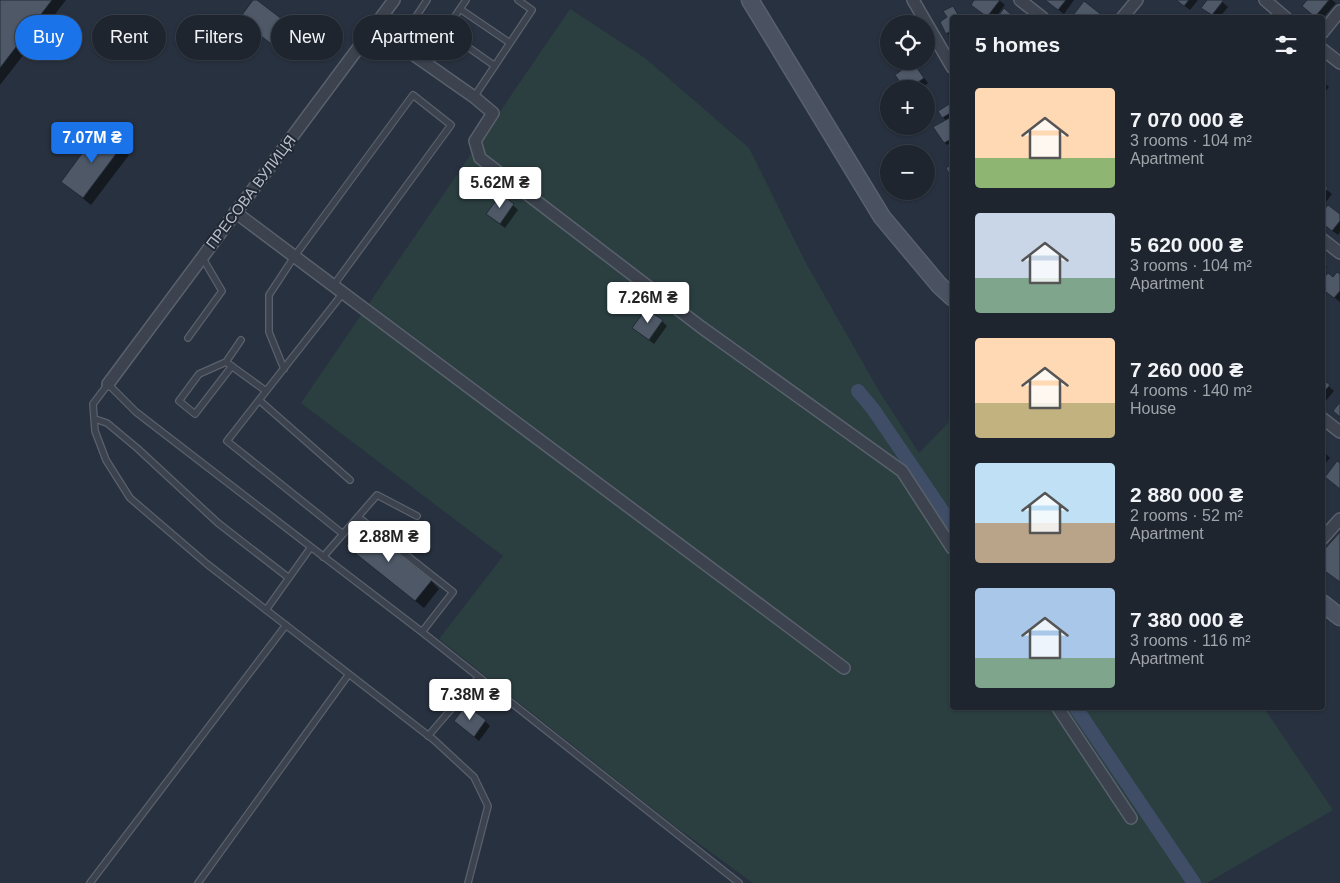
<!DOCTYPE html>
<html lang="en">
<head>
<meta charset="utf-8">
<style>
	body { margin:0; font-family:Arial,sans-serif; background:#262d37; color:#f1f3f6; height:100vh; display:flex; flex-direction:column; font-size:19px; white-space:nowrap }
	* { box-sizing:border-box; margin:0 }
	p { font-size:16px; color:#a1a5aa }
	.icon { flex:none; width:28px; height:28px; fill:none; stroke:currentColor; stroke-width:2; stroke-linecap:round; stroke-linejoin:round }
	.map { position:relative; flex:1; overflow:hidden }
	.drawer { position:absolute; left:950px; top:15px; width:375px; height:695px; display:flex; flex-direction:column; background:#1e252f; border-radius:5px; box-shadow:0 1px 4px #0004,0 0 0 1px #3c424b }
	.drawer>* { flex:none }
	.top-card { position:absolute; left:15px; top:15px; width:475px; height:45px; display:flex; gap:10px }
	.controls { position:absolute; left:880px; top:15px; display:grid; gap:10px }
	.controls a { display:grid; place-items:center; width:55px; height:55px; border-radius:50%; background:#1e252f; box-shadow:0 1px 4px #0004,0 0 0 1px #3c424b; font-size:25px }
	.price { position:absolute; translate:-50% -42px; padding:0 11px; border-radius:5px; background:#fff; color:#222; font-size:16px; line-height:32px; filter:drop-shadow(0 1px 2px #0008) }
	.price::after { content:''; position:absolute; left:50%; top:30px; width:15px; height:11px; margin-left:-8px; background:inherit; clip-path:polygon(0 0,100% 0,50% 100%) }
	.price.on { background:#1a73e8; color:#fff }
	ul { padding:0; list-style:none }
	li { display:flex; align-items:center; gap:15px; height:125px; padding:0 25px }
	li span { display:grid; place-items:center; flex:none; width:140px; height:100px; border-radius:5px; color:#555 }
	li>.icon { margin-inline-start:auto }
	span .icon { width:60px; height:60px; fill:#fffc; stroke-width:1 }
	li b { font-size:21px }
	h2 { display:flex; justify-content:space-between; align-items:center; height:60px; padding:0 25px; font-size:21px }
	.pill { padding:0 18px; border-radius:22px; background:#1e252f; box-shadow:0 1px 4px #0004,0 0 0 1px #3c424b; font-size:18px; line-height:45px }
	.pill.on { background:#1a73e8; color:#fff }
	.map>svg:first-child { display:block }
	.green { fill:#2b3f41 }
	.shadow { fill:#0007 }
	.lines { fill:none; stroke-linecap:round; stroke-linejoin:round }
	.canal { stroke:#3f4e66; stroke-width:14 }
	.building { fill:#4e5867; stroke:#222a36 }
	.service-casing { stroke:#59616c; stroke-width:8 }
	.minor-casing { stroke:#59616c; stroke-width:14 }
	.secondary-casing { stroke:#59616c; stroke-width:19 }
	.service { stroke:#3c434f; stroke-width:5.5 }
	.minor { stroke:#3c434f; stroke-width:11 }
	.secondary { stroke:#4a5262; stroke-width:16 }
	.labels { text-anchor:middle; stroke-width:4; stroke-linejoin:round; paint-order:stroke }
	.street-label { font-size:15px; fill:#b8bec9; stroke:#202834 }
</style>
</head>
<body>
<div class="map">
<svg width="1340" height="883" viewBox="0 0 1340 883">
	<rect width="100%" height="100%" fill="#28313f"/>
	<path class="green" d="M570,9l75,49 104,90 57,115 73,128 40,62 33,-34v289h312l69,102 -126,73h-454l-81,-59 -233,-185 64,-83 -202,-153z"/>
	<path class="shadow" d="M0,0h66l-66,85z
		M255,0l47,38 -15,19 -47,-38z
		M976,0h23l6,5 -10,13h-8l-15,-13z
		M1046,0h28l-10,14z
		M1177,0h21l-8,10z
		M1209,0h11l8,7 -9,11h-4l-7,-6z
		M1308,0h24l4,3 -14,16v-1h-6l-8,-7z
		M953,7l7,11h-8v15l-3,2 -2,-2 2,-15z
		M915,66l13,17 -8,6h-14z
		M1322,81l7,6 -7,8z
		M926,104l9,10 -5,4 3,3 -10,9 -4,-4h7z
		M951,104l1,2v9l-3,2 3,4v21l-5,3 -2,-2 1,-22 -7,-10z
		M100,131l29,24 -38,50 -29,-24z
		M1322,186l10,8 -10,13z
		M513,205l5,5 -13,18 -12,-9z
		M1340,216v16l-2,3 -16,-12z
		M1322,262l5,5 -5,5z
		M1340,276v26l-15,-12z
		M662,321l5,5 -13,18 -20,-16z
		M1322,381l12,10 -11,13 -1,-1z
		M1322,450l8,8 -8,9z
		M347,546l84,35 8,8 -15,19z
		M455,721h30l5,5 -11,15z"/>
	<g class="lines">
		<path class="canal" d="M858,391l15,18 79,116
			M1076,708l118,175"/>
	</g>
	<path class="building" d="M0,0h52l-52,68z
		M253,0h4l38,29 -16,21 -40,-31z
		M974,0h26l-13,17 -16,-12z
		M1045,0h21l-8,10z
		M1176,0h13l-5,6z
		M1207,0h16v1l-11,14 -11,-7z
		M1307,0h22l-14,17 -13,-11z
		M1084,1l19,15 -1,2h-31z
		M953,6l7,12h-8v12l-6,4 -6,-12 7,-5 -4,-6z
		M1004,8l11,10h-18z
		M889,34v17l-7,-13z
		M903,61h9l12,17 -16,11h-3l-10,-14 8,-6 -4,-5z
		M926,103l5,5 -5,4 3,3 -3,3z
		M951,103l1,9 -10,6 -4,-7z
		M951,117l1,4v20l-1,-2 -7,4 -11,-16z
		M100,129l22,17 -39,52 -22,-16z
		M952,164v15l-6,-11z
		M1322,184l6,4 -6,8z
		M501,194l13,10 -14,20 -14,-10z
		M1328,205l12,9v7l-8,10 -10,-8v-11z
		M1337,272l3,2v17l-6,7 -12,-9v-9l6,-7 5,4z
		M646,309l17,11 -14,20 -17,-12z
		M1322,379l8,6 -8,9z
		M1340,402v15l-7,-6z
		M1337,461l3,2v26l-15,-12z
		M362,525l70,55 -17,21 -69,-55z
		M1340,532v50l-18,-13v-17z
		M466,705l20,15 -12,17 -20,-16z"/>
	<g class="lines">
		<defs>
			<path id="service" d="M466,0l-21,31 50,35
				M460,9l50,34
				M398,44l29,-44
				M474,97l58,-87 -14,-10
				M343,293l-116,148 116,93
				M188,338l34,-47 -20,-34
				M241,340l-15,22 40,29
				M226,362l-27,12 -20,27 16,13 37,-48
				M284,369l-15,-37v-37l25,-38 119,-162 38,30 -118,161
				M259,400l91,80
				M95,419l12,4 30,25 81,75 71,55
				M358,517l95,75 -31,40
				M311,547l111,85 317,251
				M323,557l54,-62 40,21
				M266,610l45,-63 -175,-135 -28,-28 -15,20 2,27 11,29 24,38 77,66 227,176 40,37 14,29 -20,77
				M428,736l51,-59
				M90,883l196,-258
				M198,883l151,-209"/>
			<path id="minor" d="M913,0l39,67
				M1020,0l23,18
				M1265,0l21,18
				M1122,18l15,-18
				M374,27l100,70 19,16 -18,28 5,17 221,169 201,144 50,77
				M1322,33l18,-22
				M1322,49l18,14
				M235,212l609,456
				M1322,239l18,14
				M108,384l286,-384
				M1322,418l18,14
				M1322,539l18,-20
				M1058,708l73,110"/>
			<path id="secondary" d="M750,0l132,217 57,68 13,12
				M1322,603l18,14"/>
		</defs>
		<use href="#service" class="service-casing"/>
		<use href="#minor" class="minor-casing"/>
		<use href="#secondary" class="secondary-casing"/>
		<use href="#service" class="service"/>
		<use href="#minor" class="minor"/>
		<use href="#secondary" class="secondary"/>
	</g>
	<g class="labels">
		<g class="street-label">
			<text transform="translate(251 192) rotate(-53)" y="5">ПРЕСОВА ВУЛИЦЯ</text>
		</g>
	</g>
</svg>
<div class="controls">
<a><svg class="icon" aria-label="locate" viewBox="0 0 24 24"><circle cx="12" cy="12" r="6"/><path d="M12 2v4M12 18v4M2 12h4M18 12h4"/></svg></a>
<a>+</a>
<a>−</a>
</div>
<b class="price on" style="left:92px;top:164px">7.07M ₴</b>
<b class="price" style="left:500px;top:209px">5.62M ₴</b>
<b class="price" style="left:648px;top:324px">7.26M ₴</b>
<b class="price" style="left:389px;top:563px">2.88M ₴</b>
<b class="price" style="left:470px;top:721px">7.38M ₴</b>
<div class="top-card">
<a class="pill on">Buy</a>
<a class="pill">Rent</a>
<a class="pill">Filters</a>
<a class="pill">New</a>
<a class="pill">Apartment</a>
</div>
<section class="drawer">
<h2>5 homes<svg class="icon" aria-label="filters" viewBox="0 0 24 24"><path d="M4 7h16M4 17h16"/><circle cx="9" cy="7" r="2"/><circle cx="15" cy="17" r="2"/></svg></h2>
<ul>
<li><span style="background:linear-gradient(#ffd9b3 70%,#8fb573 0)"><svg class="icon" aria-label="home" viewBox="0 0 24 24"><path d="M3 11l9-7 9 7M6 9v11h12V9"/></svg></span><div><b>7 070 000 ₴</b><p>3 rooms · 104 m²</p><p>Apartment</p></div></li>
<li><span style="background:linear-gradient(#c9d6e8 65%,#7fa58c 0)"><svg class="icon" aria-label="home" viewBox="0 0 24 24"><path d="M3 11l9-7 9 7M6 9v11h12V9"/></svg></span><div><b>5 620 000 ₴</b><p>3 rooms · 104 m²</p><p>Apartment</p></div></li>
<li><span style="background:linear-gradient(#ffd9b3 65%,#c2b280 0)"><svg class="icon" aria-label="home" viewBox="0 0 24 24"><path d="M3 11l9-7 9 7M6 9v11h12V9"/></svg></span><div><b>7 260 000 ₴</b><p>4 rooms · 140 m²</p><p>House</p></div></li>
<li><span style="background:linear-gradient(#bfe0f5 60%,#b9a48a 0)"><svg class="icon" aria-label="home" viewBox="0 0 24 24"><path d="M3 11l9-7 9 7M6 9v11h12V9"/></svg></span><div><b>2 880 000 ₴</b><p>2 rooms · 52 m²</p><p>Apartment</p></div></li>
<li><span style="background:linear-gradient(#a9c7e8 70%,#7fa58c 0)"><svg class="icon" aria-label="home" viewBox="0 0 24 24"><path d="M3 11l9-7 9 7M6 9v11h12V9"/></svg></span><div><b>7 380 000 ₴</b><p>3 rooms · 116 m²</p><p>Apartment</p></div></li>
</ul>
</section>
</div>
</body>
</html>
